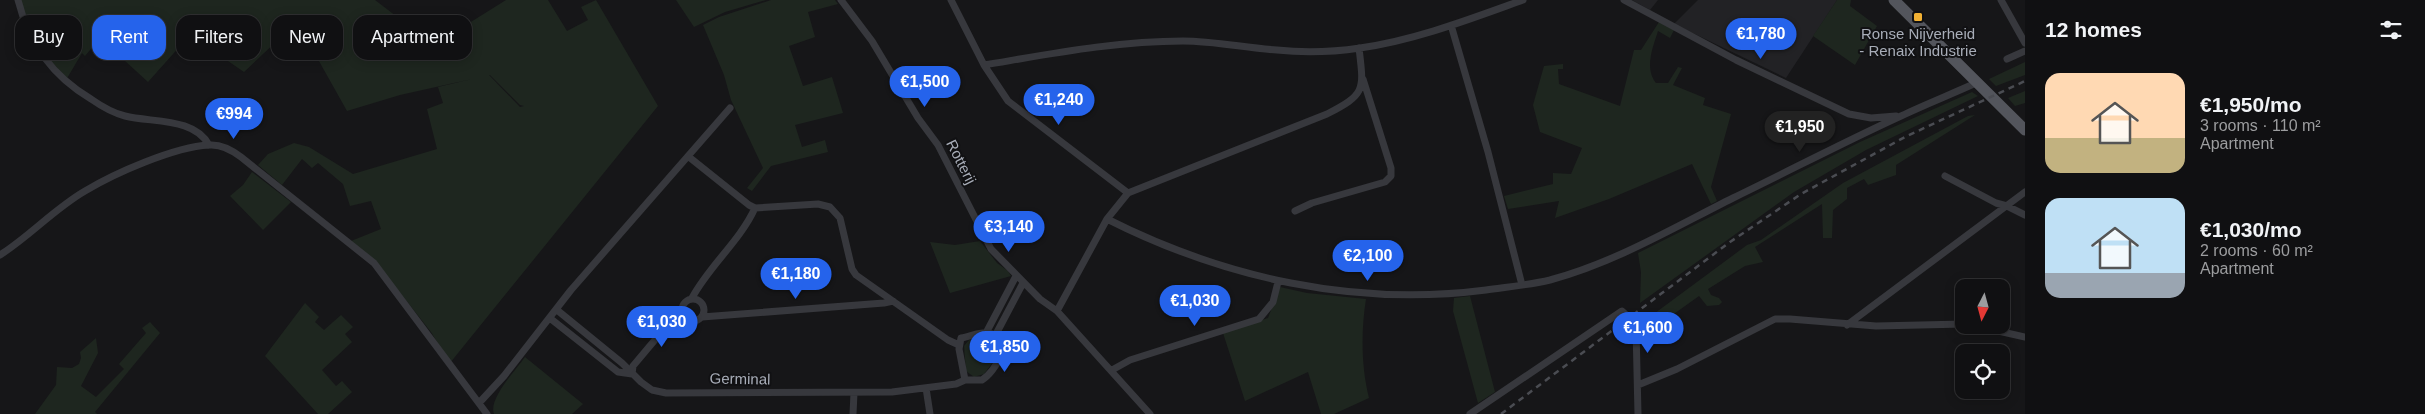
<!DOCTYPE html>
<html lang="en">
<head>
<meta charset="utf-8">
<style>
	body { margin:0; font-family:Helvetica,sans-serif; background:#1e1e20; color:#f1f3f6; height:100vh; display:flex; flex-direction:column; font-size:19px; white-space:nowrap }
	* { box-sizing:border-box; margin:0 }
	p { font-size:16px; color:#9c9d9f }
	.icon { flex:none; width:28px; height:28px; fill:none; stroke:currentColor; stroke-width:2; stroke-linecap:round; stroke-linejoin:round }
	.map { position:relative; flex:1; overflow:hidden }
	.details { display:flex; flex-direction:column; background:#101012; width:400px }
	.details>* { flex:none }
	.top-card { position:absolute; left:15px; top:15px; width:475px; height:45px; display:flex; gap:10px }
	.needle { width:32px; rotate:186deg }
	.tools { position:absolute; left:1955px; top:279px; display:grid; gap:10px }
	.tools a { display:grid; place-items:center; width:55px; height:55px; border-radius:10px; background:#101012; box-shadow:0 2px 12px #0003,0 0 0 1px #303032; font-size:25px }
	.price { position:absolute; translate:-50% -42px; padding:0 11px; border-radius:18px; background:#2563eb; color:#fff; font-size:16px; line-height:32px; filter:drop-shadow(0 1px 2px #0008) }
	.price::after { content:''; position:absolute; left:50%; top:30px; width:15px; height:11px; margin-left:-8px; background:inherit; clip-path:polygon(0 0,100% 0,50% 100%) }
	.price.on { background:#222; color:#fff }
	ul { padding:0; list-style:none }
	li { display:flex; align-items:center; gap:15px; height:125px; padding:0 20px }
	li span { display:grid; place-items:center; flex:none; width:140px; height:100px; border-radius:15px; color:#555 }
	li>.icon { margin-inline-start:auto }
	span .icon { width:60px; height:60px; fill:#fffc; stroke-width:1 }
	li b { font-size:21px }
	h2 { display:flex; justify-content:space-between; align-items:center; height:60px; padding:0 20px; font-size:21px }
	.chip { padding:0 18px; border-radius:15px; background:#101012; box-shadow:0 2px 12px #0003,0 0 0 1px #303032; font-size:18px; line-height:45px }
	.chip.on { background:#2563eb; color:#fff }
	main { display:flex; flex:1; min-height:0 }
	.map>svg:first-child { display:block }
	.built { fill:#222225 }
	.green { fill:#1e261f }
	.lines { fill:none; stroke-linecap:round; stroke-linejoin:round }
	.street { stroke:#37383d; stroke-width:7 }
	.primary { stroke:#53555c; stroke-width:11 }
	.rail { stroke:#4a4c52; stroke-width:2.5; stroke-dasharray:6 5; stroke-linecap:butt }
	.poi-dot { fill:#f2b134; stroke:#111113; stroke-width:2 }
	.labels { text-anchor:middle; stroke-width:4; stroke-linejoin:round; paint-order:stroke }
	.poi-label { font-size:15px; fill:#a8adb8; stroke:#111113 }
	.street-label { font-size:15px; fill:#a8adb8; stroke:#111113 }
</style>
</head>
<body>
<main>
<div class="map">
<svg width="2025" height="414" viewBox="0 0 2025 414">
	<rect width="100%" height="100%" fill="#161618"/>
	<path class="built" d="M1632,0h26l-8,10z
		M1698,0h139l-51,78 -112,-54z"/>
	<path class="green" d="M20,0h355l59,45 72,-45h42l19,31 21,-11 -7,-13 15,-7 62,106 -208,257 -19,-31 -45,-57 -35,-34 30,-12 -10,-28 -21,5 -7,-22 -25,-21 -6,5 -10,-9 -20,26 -24,-20 10,-11 26,-11 15,4 44,27 84,-25 -10,-40 16,-6 -5,-16 51,-12 31,32 4,-1 -4,-1 -30,-30 -90,20 -53,16 -50,-89 -53,50 -54,-37 -42,47 -48,-44 -15,18 -3,-3 -16,27 -10,-9 -25,-37z
		M676,0h90l-41,12 -31,15z
		M771,0h64l3,4 -30,8 7,25 -26,9 14,40 29,-9 11,36 -48,12 7,22 23,-7 3,12 -57,14 -19,25 -5,-3 16,-20 -32,-68 -7,-25 -21,-50 16,-8z
		M1837,0h14l-1,6 27,20 -22,39 -42,-29z
		M1659,22l15,8 -4,8 -12,-7c-5,16 -14,37 -2,52h12l10,-16 4,1 -9,17 32,13 -2,7 28,9 -20,73 6,14 -6,3 -19,-40 -83,35 -54,19 4,-17 -51,8 -4,-13 49,-12v-11l18,1 11,-26 -42,-16 -7,-27 11,-39 19,-2v5h-5l1,15 61,22 14,-56h7z
		M2025,62v13l-29,11 -7,-7z
		M2025,91v12l-10,3 -7,-8z
		M1972,92l6,4 -112,54 -72,42 -154,111 1,-31 -3,-19 222,-111z
		M1975,115l-79,50v10l-28,10 -4,-6 -17,9v11l-14,11 -1,28h-9l-1,-34 -67,43 8,15 -18,4 -37,23 3,6 8,3 3,4 -3,3 -12,1 -8,-10 -28,20 -20,6 -4,-3 100,-74 14,-5 82,-57 125,-67z
		M252,172l39,30 -28,28 -33,-34 13,-11z
		M980,241l17,22 11,8 3,5 -61,17 -20,-51 25,3z
		M1280,287l27,6 59,6c-5,32 -5,67 3,99l-35,16h-13l-13,-42 -63,29 -22,-68 45,-15z
		M1470,296l25,96 -17,11 -25,-92 1,-13z
		M305,303l14,14 -4,5 9,8 17,-15 12,12 -8,7 7,8 -30,28 14,16 6,-5 10,11 -24,22h-10l-53,-58z
		M150,322l10,11 -65,79 2,2h-62l21,-29 1,-18 15,1 7,-4 2,-6 -1,-6 16,-14 2,15 -17,33 15,11 28,-28 -5,-5 27,-31 -4,-5z
		M982,337l11,2 5,7 1,8 -15,20 -10,3 -8,-6 -2,-25 5,-6z
		M525,357l58,47 -11,10h-78c-6,-15 22,-44 31,-57z"/>
	<g class="lines">
		<path class="street" d="M18,0c11,44 34,76 73,99 10,7 22,14 34,17 27,7 69,1 84,29
			M841,0l31,41 46,77 20,27 53,104 49,50 17,12 93,103
			M951,0l33,65 24,36 120,92
			M1624,0l112,60 113,54 22,4 25,-2
			M2001,0l24,43
			M1451,25l37,127 34,133
			M2007,59l18,-8
			M984,65c66,-11 132,-24 199,-24 31,0 63,7 94,9 27,3 56,2 83,-2 56,-8 110,-29 163,-48
			M689,157l60,48 6,3 63,-4 12,3 10,11 12,51 4,6 92,65 11,5
			M1945,176l51,27 11,3 18,9
			M1295,211l17,-8 73,-21 6,-6v-8l-28,-89
			M1107,219c117,59 247,88 379,71 21,-3 43,-5 64,-10 66,-18 123,-52 183,-82 56,-27 111,-56 168,-82 25,-12 51,-22 77,-34
			M0,255c30,-19 54,-46 85,-64 30,-18 89,-44 124,-46 12,-1 23,5 32,12l133,106 113,151
			M692,298c17,-32 48,-57 63,-90
			M682 310a11 11 0 1 1 22 0a11 11 0 1 1-22 0Z
			M557,310l65,53 19,19 11,8 14,3 226,-1 64,-8 9,-4h17c13,-8 34,-41 7,-47 -9,-2 -19,4 -28,5l-2,11 6,31
			M1057,311l50,-92 21,-26 199,-79c39,-20 37,-24 32,-66
			M702,317l182,-14 9,-2
			M551,319l67,53 14,2
			M1847,325l178,-133
			M1972,325l53,12
			M986,333l30,-57
			M995,336l28,-53
			M1112,370l18,-10 129,-41 14,-17 5,-20
			M632,374l1,-8 37,-44 14,-5
			M1638,385l39,-16 98,-50h15l86,7 88,-2
			M926,388l4,26
			M479,403l25,-27 67,-86 159,-182
			M853,414l1,-21
			M1470,414l152,-103 11,10 3,7 2,86"/>
		<path class="primary" d="M1894,0l131,130"/>
		<path class="rail" d="M1501,414l229,-172 71,-48 104,-57 120,-56"/>
	</g>
	<rect class="poi-dot" x="1913" y="12" width="10" height="10" rx="2.5"/>
	<g class="labels">
		<g class="poi-label">
			<text x="1918" y="39">Ronse Nijverheid<tspan x="1918" dy="17">- Renaix Industrie</tspan></text>
		</g>
		<g class="street-label">
			<text transform="translate(961 162) rotate(63)" y="5">Rotterij</text>
			<text transform="translate(740 379) rotate(1)" y="5">Germinal</text>
		</g>
	</g>
</svg>
<div class="tools">
<a><svg class="needle" viewBox="-14 -14 28 28"><path d="M0-13l5 13h-10z" fill="#e53935"/><path d="M0 13l5-13h-10z" fill="#9c9d9f"/></svg></a>
<a><svg class="icon" aria-label="locate" viewBox="0 0 24 24"><circle cx="12" cy="12" r="6"/><path d="M12 2v4M12 18v4M2 12h4M18 12h4"/></svg></a>
</div>
<b class="price" style="left:1761px;top:60px">€1,780</b>
<b class="price" style="left:925px;top:108px">€1,500</b>
<b class="price" style="left:1059px;top:126px">€1,240</b>
<b class="price" style="left:234px;top:140px">€994</b>
<b class="price on" style="left:1800px;top:153px">€1,950</b>
<b class="price" style="left:1009px;top:253px">€3,140</b>
<b class="price" style="left:1368px;top:282px">€2,100</b>
<b class="price" style="left:796px;top:300px">€1,180</b>
<b class="price" style="left:1195px;top:327px">€1,030</b>
<b class="price" style="left:662px;top:348px">€1,030</b>
<b class="price" style="left:1648px;top:354px">€1,600</b>
<b class="price" style="left:1005px;top:373px">€1,850</b>
<div class="top-card">
<a class="chip">Buy</a>
<a class="chip on">Rent</a>
<a class="chip">Filters</a>
<a class="chip">New</a>
<a class="chip">Apartment</a>
</div>
</div>
<section class="details">
<h2>12 homes<svg class="icon" aria-label="filters" viewBox="0 0 24 24"><path d="M4 7h16M4 17h16"/><circle cx="9" cy="7" r="2"/><circle cx="15" cy="17" r="2"/></svg></h2>
<ul>
<li><span style="background:linear-gradient(#ffd9b3 65%,#c2b280 0)"><svg class="icon" aria-label="home" viewBox="0 0 24 24"><path d="M3 11l9-7 9 7M6 9v11h12V9"/></svg></span><div><b>€1,950/mo</b><p>3 rooms · 110 m²</p><p>Apartment</p></div></li>
<li><span style="background:linear-gradient(#bfe0f5 75%,#9aa5b1 0)"><svg class="icon" aria-label="home" viewBox="0 0 24 24"><path d="M3 11l9-7 9 7M6 9v11h12V9"/></svg></span><div><b>€1,030/mo</b><p>2 rooms · 60 m²</p><p>Apartment</p></div></li>
</ul>
</section>
</main>
</body>
</html>
